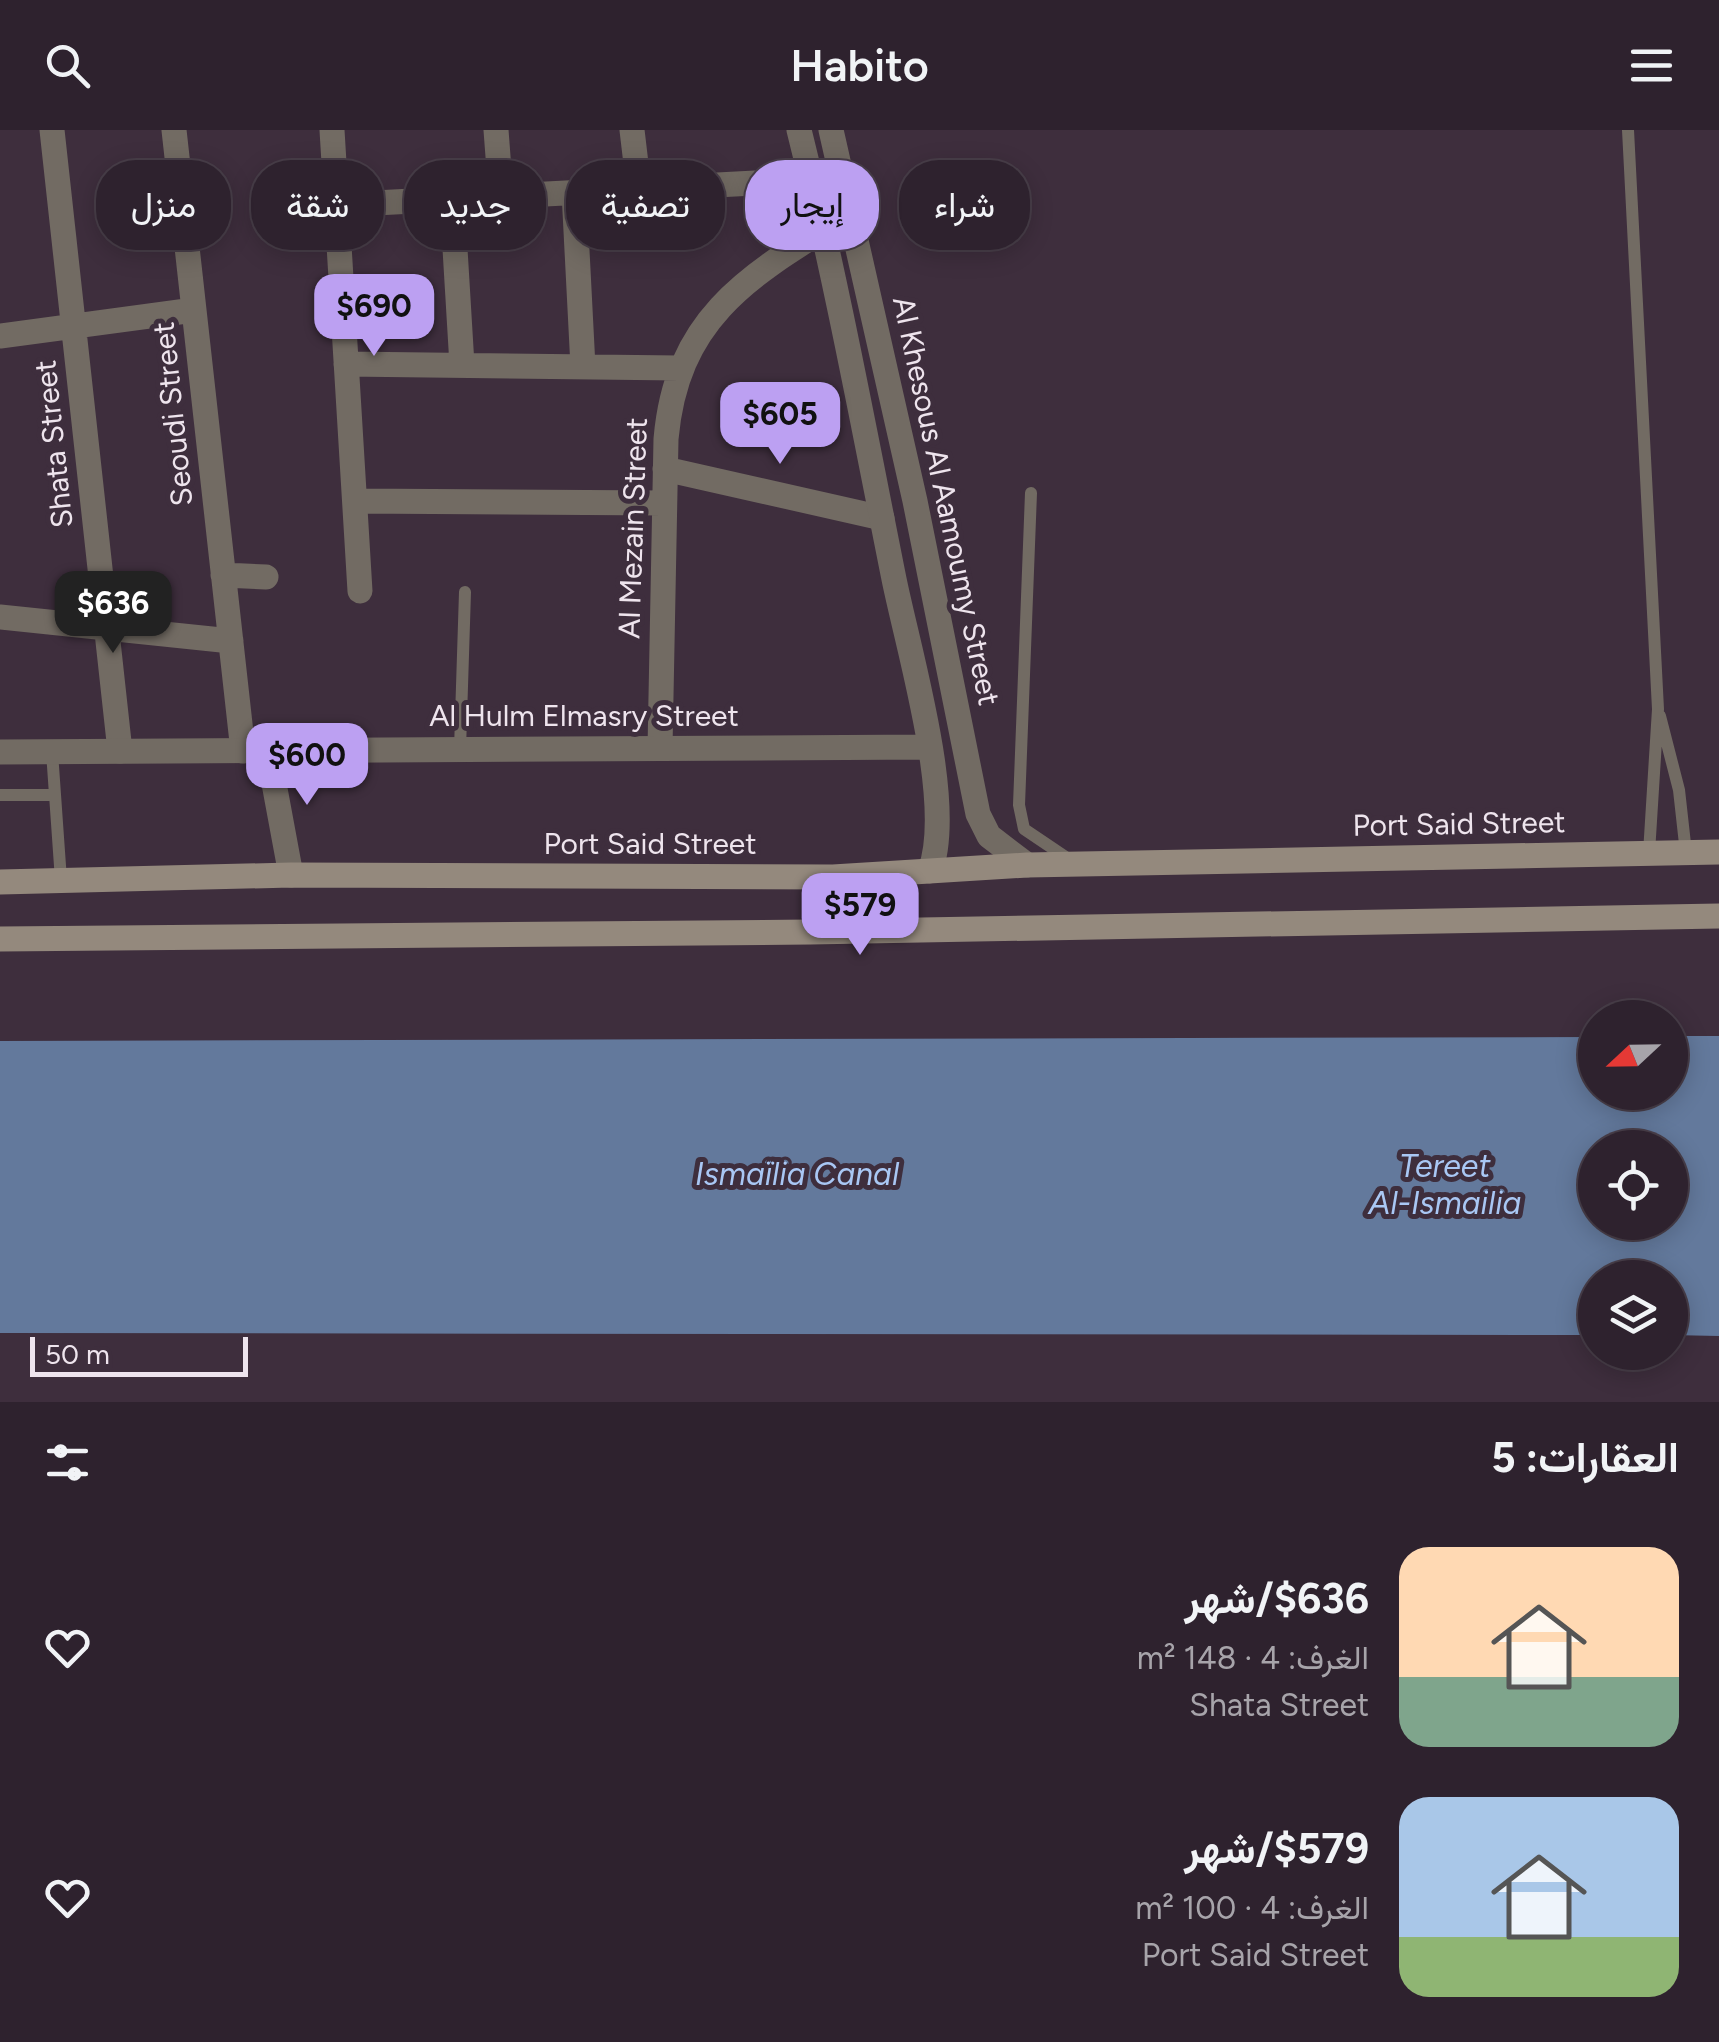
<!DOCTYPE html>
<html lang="ar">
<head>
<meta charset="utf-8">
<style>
	body { margin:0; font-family:Figtree,Vazirmatn,sans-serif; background:#3a2f3a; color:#f1f3f6; direction:rtl; height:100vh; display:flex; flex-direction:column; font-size:38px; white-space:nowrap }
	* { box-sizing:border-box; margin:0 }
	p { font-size:32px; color:#a7a4aa }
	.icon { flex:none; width:55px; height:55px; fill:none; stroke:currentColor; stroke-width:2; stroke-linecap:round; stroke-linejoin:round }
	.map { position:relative; height:1272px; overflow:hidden; direction:ltr }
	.side { display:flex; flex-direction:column; background:#2e222e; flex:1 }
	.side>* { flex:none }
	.guide { position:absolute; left:30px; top:30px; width:1000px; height:90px; direction:rtl; display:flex; gap:20px }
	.needle { width:65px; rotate:248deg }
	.controls { position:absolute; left:1578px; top:870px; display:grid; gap:20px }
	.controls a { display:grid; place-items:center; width:110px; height:110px; border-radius:50%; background:#2e222e; box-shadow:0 5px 25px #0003,0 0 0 2px #493f4a; font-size:50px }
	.scale { position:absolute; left:30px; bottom:25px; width:218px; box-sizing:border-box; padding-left:10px; border:5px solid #eee4ed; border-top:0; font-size:28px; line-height:35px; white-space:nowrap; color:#eee4ed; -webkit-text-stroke:8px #3e2e3d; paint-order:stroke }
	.price { position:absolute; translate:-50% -85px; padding:0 22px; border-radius:20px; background:#bca0f2; color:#111; font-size:32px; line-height:65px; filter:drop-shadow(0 2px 5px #0008) }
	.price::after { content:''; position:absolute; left:50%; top:60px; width:30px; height:22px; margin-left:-15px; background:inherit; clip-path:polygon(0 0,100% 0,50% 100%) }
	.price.current { background:#222; color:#fff }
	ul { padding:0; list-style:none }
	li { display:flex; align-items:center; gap:30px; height:250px; padding:0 40px }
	li span { display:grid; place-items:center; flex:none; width:280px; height:200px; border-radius:30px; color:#555 }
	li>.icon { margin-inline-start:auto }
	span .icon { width:120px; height:120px; fill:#fffc; stroke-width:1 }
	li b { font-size:42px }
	h2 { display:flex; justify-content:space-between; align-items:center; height:120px; padding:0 40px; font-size:42px }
	.chip { padding:0 35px; border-radius:40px; background:#2e222e; box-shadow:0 5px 25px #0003,0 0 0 2px #493f4a; font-size:35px; line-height:90px }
	.chip.current { background:#bca0f2; color:#111 }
	header { display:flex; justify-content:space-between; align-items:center; height:130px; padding:0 40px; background:#2e222e; font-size:45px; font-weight:600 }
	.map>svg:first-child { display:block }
	.water { fill:#63799c; fill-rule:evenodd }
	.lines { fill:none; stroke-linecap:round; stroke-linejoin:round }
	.service { stroke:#726b63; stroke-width:12 }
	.minor { stroke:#726b63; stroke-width:25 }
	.tertiary { stroke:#726b63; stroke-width:25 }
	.secondary { stroke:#94897d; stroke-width:25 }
	.labels { text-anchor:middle; stroke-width:10; stroke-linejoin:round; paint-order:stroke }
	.street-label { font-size:30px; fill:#eee4ed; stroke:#3e2e3d }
	.water-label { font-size:32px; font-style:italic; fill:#a9c7f4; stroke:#3e2e3d }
</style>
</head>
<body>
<header><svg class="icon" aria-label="menu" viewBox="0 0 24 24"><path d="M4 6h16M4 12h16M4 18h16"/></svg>Habito<svg class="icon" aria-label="search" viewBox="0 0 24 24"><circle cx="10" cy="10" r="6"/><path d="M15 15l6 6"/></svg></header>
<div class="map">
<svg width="1719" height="1272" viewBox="0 0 1719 1272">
	<rect width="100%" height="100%" fill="#3e2e3d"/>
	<path class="water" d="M1670,906h49v300l-49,-1v-57h-75v57l-1595,-2v-292l1595,-4v55h75zM1595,1018h75v74h-75z"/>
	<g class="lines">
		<path class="service" d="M1628,0l30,579 -9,144
			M1031,363l-12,312 5,24 46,31
			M1660,586l19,74 7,63
			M460,619l5,-157
			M52,622l9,128
			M0,665h55"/>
		<path class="minor" d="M52,0l68,621
			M174,0l69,621
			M332,0l28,461
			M496,0l5,66
			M632,0l7,59
			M574,62l9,175
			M452,69l10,166
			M337,75l474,-25
			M0,206l194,-26
			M346,234l333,4
			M665,339l217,49
			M355,371l309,2
			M223,445l43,2
			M0,487l231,24
			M660,618l6,-309c11,-126 88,-166 186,-227
			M268,621l23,124"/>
		<path class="tertiary" d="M799,0c37,148 65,299 95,449 15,74 61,225 36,292
			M831,0l84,371 63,313 11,22 38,29
			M0,622l928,-5"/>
		<path class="secondary" d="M0,752l291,-7 542,2 194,-12 692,-13
			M0,809l810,-7 909,-16"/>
	</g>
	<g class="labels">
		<g class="street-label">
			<text transform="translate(173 284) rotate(-96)" y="10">Seoudi Street</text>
			<text transform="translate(54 314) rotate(-96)" y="10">Shata Street</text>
			<text transform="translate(946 371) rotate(78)" y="10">Al Khesous Al Aamoumy Street</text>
			<text transform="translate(633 398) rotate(-88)" y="10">Al Mezain Street</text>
			<text x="584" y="596">Al Hulm Elmasry Street</text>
			<text transform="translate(1459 694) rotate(-1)" y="10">Port Said Street</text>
			<text x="650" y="724">Port Said Street</text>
		</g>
		<g class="water-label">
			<text x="1445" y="1047">Tereet<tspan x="1445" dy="37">Al-Ismailia</tspan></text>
			<text x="797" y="1055">Ismaïlia Canal</text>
		</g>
	</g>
</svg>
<div class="controls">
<a><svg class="needle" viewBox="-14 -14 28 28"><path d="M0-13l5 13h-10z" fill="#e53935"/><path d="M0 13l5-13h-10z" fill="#a7a4aa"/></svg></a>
<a><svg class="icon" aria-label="locate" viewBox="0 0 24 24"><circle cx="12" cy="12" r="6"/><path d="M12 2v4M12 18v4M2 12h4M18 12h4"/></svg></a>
<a><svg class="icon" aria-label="layers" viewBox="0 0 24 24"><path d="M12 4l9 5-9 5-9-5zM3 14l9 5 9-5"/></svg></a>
</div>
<div class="scale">50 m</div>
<b class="price" style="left:374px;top:229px">$690</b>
<b class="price" style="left:780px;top:337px">$605</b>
<b class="price current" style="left:113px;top:526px">$636</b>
<b class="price" style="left:307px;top:678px">$600</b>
<b class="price" style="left:860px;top:828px">$579</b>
<div class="guide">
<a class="chip">شراء</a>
<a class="chip current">إيجار</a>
<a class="chip">تصفية</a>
<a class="chip">جديد</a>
<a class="chip">شقة</a>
<a class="chip">منزل</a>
</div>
</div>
<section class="side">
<h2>العقارات: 5<svg class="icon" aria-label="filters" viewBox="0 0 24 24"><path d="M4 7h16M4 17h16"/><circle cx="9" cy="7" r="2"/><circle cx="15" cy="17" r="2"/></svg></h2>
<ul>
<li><span style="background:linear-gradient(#ffd9b3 65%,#7fa58c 0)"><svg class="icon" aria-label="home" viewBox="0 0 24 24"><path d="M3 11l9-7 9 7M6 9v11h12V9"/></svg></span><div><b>$636/شهر</b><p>الغرف: 4 · 148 m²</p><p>Shata Street</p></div><svg class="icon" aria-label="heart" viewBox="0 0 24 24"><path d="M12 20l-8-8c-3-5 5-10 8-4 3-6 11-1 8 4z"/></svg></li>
<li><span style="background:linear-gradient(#a9c7e8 70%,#8fb573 0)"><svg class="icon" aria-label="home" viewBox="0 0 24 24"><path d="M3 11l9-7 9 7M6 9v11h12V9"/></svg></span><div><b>$579/شهر</b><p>الغرف: 4 · 100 m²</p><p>Port Said Street</p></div><svg class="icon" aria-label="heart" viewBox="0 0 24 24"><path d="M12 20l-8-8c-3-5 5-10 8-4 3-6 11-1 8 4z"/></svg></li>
</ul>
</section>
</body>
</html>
